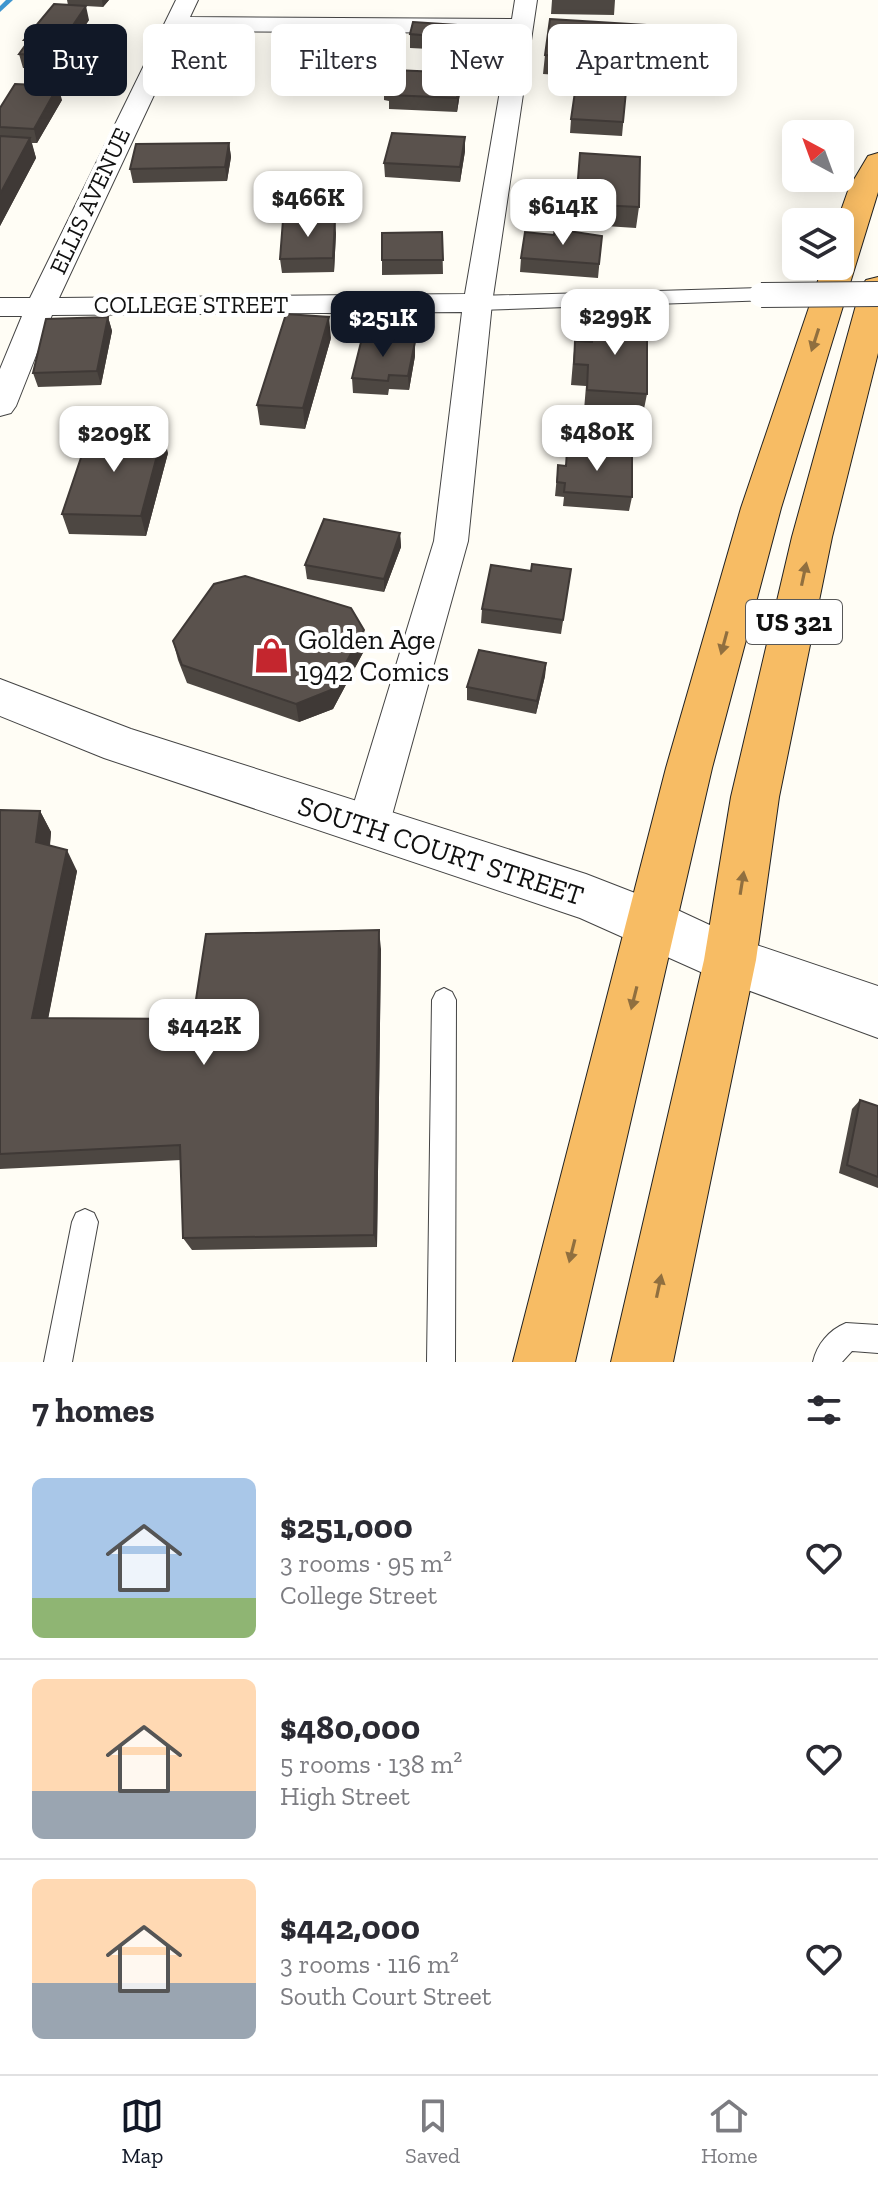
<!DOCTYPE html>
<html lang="en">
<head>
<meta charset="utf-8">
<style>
	body { margin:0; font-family:"Zilla Slab",serif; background:#f2f2f3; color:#2b2b33; height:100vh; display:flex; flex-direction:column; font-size:30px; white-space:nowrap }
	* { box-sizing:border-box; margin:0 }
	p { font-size:26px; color:#7c7c81 }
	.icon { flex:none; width:44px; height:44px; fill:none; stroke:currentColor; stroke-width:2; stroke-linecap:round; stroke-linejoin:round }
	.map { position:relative; height:1362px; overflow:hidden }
	.sheet { display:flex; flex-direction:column; background:#fff; flex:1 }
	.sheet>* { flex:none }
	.banner { position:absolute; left:24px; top:24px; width:830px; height:72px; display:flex; gap:16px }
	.needle { width:52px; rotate:319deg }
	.controls { position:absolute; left:782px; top:120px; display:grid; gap:16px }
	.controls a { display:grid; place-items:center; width:72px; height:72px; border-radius:12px; background:#fff; box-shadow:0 4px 20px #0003; font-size:40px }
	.price { position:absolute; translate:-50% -68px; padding:0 18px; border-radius:16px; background:#fff; color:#222; font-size:26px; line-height:52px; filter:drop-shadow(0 2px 4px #0008) }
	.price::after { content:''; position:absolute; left:50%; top:48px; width:24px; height:18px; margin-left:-12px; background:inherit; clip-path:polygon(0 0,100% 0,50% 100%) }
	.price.on { background:#111827; color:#fff }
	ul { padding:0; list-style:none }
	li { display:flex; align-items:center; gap:24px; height:200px; padding:0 32px }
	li+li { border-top:2px solid #e1e1e2 }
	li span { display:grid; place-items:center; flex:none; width:224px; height:160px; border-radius:12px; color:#555 }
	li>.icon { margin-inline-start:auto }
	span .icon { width:96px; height:96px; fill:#fffc; stroke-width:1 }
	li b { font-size:34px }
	h2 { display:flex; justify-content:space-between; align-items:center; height:96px; padding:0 32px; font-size:34px }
	.chip { padding:0 28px; border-radius:12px; background:#fff; box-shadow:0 4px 20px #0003; font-size:28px; line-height:72px }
	.chip.on { background:#111827; color:#fff }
	.tabs { display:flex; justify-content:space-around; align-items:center; height:112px; border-top:2px solid #e1e1e2; background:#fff; font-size:22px; color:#7c7c81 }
	.tabs a { display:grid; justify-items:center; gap:4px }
	.tabs .on { color:#111827 }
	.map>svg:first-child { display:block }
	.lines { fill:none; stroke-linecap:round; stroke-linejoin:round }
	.stream { fill:#3f96cf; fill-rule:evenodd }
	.service-casing { stroke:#444; stroke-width:2 }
	.pedestrian-casing { stroke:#444; stroke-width:2 }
	.minor-casing { stroke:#444; stroke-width:2 }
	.tertiary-casing { stroke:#444; stroke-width:2 }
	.trunk-casing { stroke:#222; stroke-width:2 }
	.service { fill:#fff; fill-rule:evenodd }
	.pedestrian { fill:#fff; fill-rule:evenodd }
	.minor { fill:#fff; fill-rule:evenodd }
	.tertiary { fill:#fff; fill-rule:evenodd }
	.trunk { fill:#f7bc64; fill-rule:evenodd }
	.pedestrian-bridge-casing { stroke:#444; stroke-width:26; stroke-linecap:butt }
	.pedestrian-bridge { stroke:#fff; stroke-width:24 }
	.wall { fill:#4d4742 }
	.shaded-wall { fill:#3f3936 }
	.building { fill:#5a524d; stroke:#3f3936; stroke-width:2 }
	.oneway { fill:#906f3f }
	.labels { text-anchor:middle; stroke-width:8; stroke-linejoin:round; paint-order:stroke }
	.far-street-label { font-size:24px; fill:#111; stroke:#fff }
	.shield { fill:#fff; stroke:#585858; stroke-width:2 }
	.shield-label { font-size:26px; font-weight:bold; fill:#111 }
	.poi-label { font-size:28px; fill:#111; stroke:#fff; text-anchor:start }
	.street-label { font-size:28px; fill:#111; stroke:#fff }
</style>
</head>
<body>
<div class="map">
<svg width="878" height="1362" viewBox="0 0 878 1362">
	<rect width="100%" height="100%" fill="#fffdf5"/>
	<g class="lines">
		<path class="stream" d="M6,0h7l-13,12v-6z"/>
		<defs>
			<path id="service" d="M444,988l8,4 4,8 -1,362h-28l5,-362 4,-8z
				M85,1209l9,4 4,9 -26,140h-28l28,-140 4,-9z
				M846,1323l32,2v28l-26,-2 -10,11h-29c4,-18 16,-32 33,-39z"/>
			<path id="pedestrian" d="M761,288l11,7 -3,5 -291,10 -11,-7 11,-7z"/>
			<path id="minor" d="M176,0h22l-8,17 322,2 3,-19h22l-45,303 -24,238 -79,285 -6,13 -15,5 -15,-5 -6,-13 87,-285 28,-229 -410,3 -36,91 -5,7 -11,3v-47l22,-53h-22v-18h30zM184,31l326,2 -45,261 -406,4z"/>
			<path id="tertiary" d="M0,679l131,50 455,145 85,33 71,33 136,46v52l-166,-61 -132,-59 -476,-160 -104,-42z"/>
			<path id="trunk" d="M878,153v39l-97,316 -69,260 -137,594h-62l153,-594 75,-260 82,-242h17l-3,-44 12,-34 19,-32z
				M878,277v76l-46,184 -53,260 -23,163 -83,402h-62l93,-402 27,-163 61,-260 69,-250 5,-7z"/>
		</defs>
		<use href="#service" class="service-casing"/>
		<use href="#pedestrian" class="pedestrian-casing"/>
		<use href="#minor" class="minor-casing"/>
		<use href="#tertiary" class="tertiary-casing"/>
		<use href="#trunk" class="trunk-casing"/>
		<use href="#service" class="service"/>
		<use href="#pedestrian" class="pedestrian"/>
		<use href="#minor" class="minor"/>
		<use href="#tertiary" class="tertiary"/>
		<use href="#trunk" class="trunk"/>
		<defs>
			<path id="pedestrian-bridge" d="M761,295l117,-1"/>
		</defs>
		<use href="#pedestrian-bridge" class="pedestrian-bridge-casing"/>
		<use href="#pedestrian-bridge" class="pedestrian-bridge"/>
	</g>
	<path class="wall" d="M67,0h42l-6,7 -35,-2z
		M552,0h63l-1,15 -63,-1z
		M89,20l-34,50 -32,-2 -4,-14 7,-9 -2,-5z
		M410,34l75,6 -2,14 -8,-1 -2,12 -29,-2v-7l-14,-1v-6l-20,-1z
		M545,55l116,7 -3,19 -115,-7z
		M627,81l-5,55 -52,-3 1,-14z
		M384,87h77l-4,25 -68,-3v-8l-5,-1z
		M62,100l-25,43h-5l4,15 -36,68v-118z
		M229,143l2,14 -4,24 -94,2 -3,-14z
		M465,151l-5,31 -75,-5 -1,-14z
		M580,153l59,54 -3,21 -62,-4z
		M442,232l1,42 -61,1v-15z
		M336,233l-2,39 -52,1 -2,-14z
		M554,235l48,1 -4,42 -78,-6 1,-14z
		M108,317l4,14 -11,54 -63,2 -5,-14z
		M593,320l54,74 -4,20 -59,-4 2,-24 -15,-1 2,-24 2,-20 16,1z
		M331,338l-26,91 -45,-4 -3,-20z
		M415,356l-6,34 -20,-1 -1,6 -35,-2 -1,-15z
		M168,453l-22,83 -77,-2 -7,-20z
		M558,465l74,32 -3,14 -66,-5 1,-9 -9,-1z
		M400,533l1,14 -17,45 -77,-13 -2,-14z
		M571,569l-10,65 -80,-11 1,-14 49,-38z
		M364,630l1,19 -32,60 -34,13 -112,-39 -9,-23 -5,-19z
		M546,663l-1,13 -9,38 -69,-14v-13z
		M0,810l40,1 11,21 -1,14 27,25 -29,147 145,1 188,-70 -4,298 -185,3 -9,-12 -2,-78 -181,9z
		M860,1100l18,6v82l-39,-15 13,-64z"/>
	<path class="shaded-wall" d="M102,0h7l-6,7z
		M86,6l3,14 -34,50 -3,-14z
		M486,27l-1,13 -2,14v-14z
		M476,40l-1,13 -2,12v-14z
		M461,73v14l-4,25v-14z
		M58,86l4,14 -25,43 -3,-14z
		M465,137v14l-5,31v-15z
		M30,138l6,20 -36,68v-32z
		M229,143l2,14 -4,24 -2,-14z
		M335,219l1,14 -2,39 -1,-14z
		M108,317l4,14 -11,54 -4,-14z
		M329,317l2,21 -26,91 -2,-21z
		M415,342v14l-6,34 -1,-14z
		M163,433l5,20 -22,83 -5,-20z
		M400,533l1,14 -17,45v-13z
		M364,630l1,19 -32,60 -34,13 -3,-18z
		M546,663l-1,13 -9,38 1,-13z
		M40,811l11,21 -3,31 -12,-21z
		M67,850l10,21 -32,164 -13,-17z
		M379,930l2,19 -4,298 -3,-12z"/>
	<path class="building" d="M54,4l32,2 -34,50 -33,-2 10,-14h-5z
		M550,19l112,7 -1,36 -116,-7z
		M413,22l73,5 -3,13h-7l-3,11 -29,-2 2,-6 -16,-1 2,-6 -22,-2z
		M394,70l67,3 -4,25 -68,-3 2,-8h-7l1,-6h6z
		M577,78l50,3 -4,41 -52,-3z
		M15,84l43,2 -24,43 -34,-2v-19z
		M392,133l73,4 -5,30 -76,-4z
		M0,136l30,2 -30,56z
		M229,143l-4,24 -95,2 6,-25z
		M580,153l60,4 -1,50 -63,-3z
		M335,219l-2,39 -53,1 3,-39z
		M555,229l47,7 -3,28 -78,-6 4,-26 29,3z
		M442,232l1,28h-61v-27z
		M286,314l43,3 -26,91 -46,-3z
		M108,317l-11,54 -64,2 13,-54z
		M593,320l54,3v71l-60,-4 1,-25 -14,-1 1,-23 17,1z
		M362,338l53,4 -7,34 -19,-1 -1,6 -36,-3z
		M90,431l73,2 -22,83 -79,-2z
		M567,450l65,4v43l-68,-5 1,-9 -8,-1 1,-17 8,1z
		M324,519l76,14 -16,46 -79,-14z
		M532,564l39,5 -8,51 -81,-11 9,-44 40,6z
		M245,576l106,32 13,22 -33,60 -35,14 -114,-39 -9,-24 41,-57z
		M479,650l67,13 -9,38 -70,-14z
		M0,810l40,1 -4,31 31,8 -35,168 161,1 13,-85 173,-4 -5,305 -191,3 -3,-93 -180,9z
		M860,1100l18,6v71l-31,-12z"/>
	<defs><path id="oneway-solid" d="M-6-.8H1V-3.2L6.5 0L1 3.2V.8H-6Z" transform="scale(2)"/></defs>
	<g class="oneway">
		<use href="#oneway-solid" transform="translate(815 340) rotate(108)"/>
		<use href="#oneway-solid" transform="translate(804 574) rotate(-78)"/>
		<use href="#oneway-solid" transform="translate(724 643) rotate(105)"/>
		<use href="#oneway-solid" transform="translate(742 883) rotate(-81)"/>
		<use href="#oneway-solid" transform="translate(634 998) rotate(104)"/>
		<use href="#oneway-solid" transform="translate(572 1251) rotate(104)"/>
		<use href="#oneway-solid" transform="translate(659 1286) rotate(-78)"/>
	</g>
	<defs>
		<symbol id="shop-bare" viewBox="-9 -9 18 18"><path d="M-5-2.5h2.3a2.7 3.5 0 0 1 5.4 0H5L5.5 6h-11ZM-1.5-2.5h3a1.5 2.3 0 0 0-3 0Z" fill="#c4262e" stroke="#fff" stroke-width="2.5" paint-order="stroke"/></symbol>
	</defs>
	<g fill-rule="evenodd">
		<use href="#shop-bare" x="246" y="630" width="51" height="51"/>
	</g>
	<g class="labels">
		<g class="far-street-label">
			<text transform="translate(90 201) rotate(-65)" y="8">ELLIS AVENUE</text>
			<text x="191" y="313">COLLEGE STREET</text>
		</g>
		<rect class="shield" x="746" y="600" width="96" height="44" rx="6"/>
		<g class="shield-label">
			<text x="794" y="631">US 321</text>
		</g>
		<g class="poi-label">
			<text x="298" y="649">Golden Age<tspan x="298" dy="32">1942 Comics</tspan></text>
		</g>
		<g class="street-label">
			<text transform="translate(441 850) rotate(18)" y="10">SOUTH COURT STREET</text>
		</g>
	</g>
</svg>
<div class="controls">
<a><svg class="needle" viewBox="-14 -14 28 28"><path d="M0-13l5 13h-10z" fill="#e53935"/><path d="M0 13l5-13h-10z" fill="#7c7c81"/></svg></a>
<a><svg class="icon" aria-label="layers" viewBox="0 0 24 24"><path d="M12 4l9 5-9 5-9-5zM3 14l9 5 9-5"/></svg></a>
</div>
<b class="price" style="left:308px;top:239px">$466K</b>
<b class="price" style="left:563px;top:247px">$614K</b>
<b class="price" style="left:615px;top:357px">$299K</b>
<b class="price on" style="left:383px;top:359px">$251K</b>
<b class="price" style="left:597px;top:473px">$480K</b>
<b class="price" style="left:114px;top:474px">$209K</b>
<b class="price" style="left:204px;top:1067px">$442K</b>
<div class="banner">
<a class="chip on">Buy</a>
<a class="chip">Rent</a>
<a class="chip">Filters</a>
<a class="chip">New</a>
<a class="chip">Apartment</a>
</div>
</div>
<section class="sheet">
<h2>7 homes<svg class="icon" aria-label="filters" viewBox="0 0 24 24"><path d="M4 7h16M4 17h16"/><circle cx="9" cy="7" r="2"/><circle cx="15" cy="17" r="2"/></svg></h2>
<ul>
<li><span style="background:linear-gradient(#a9c7e8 75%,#8fb573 0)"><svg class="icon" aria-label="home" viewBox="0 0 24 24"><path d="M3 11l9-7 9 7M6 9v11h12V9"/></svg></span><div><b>$251,000</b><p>3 rooms · 95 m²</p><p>College Street</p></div><svg class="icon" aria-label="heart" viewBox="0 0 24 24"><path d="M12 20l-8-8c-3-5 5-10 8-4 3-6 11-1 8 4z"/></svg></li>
<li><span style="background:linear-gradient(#ffd9b3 70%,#9aa5b1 0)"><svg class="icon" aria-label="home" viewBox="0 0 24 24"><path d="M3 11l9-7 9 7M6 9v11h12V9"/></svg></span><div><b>$480,000</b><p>5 rooms · 138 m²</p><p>High Street</p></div><svg class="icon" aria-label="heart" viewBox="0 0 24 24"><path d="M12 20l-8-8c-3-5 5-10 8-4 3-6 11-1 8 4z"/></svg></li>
<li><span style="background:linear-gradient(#ffd9b3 65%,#9aa5b1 0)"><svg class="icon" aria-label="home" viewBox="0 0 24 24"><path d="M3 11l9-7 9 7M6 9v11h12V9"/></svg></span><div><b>$442,000</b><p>3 rooms · 116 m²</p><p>South Court Street</p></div><svg class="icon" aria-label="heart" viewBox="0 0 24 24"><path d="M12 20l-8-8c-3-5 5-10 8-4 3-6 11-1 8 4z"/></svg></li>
</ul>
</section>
<nav class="tabs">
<a class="on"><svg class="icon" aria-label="map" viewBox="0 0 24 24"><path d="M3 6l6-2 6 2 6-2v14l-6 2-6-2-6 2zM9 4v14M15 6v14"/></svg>Map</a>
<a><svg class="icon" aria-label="saved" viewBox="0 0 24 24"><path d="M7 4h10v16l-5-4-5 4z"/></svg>Saved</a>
<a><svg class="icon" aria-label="home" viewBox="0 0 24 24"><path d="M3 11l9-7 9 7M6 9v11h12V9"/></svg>Home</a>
</nav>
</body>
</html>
